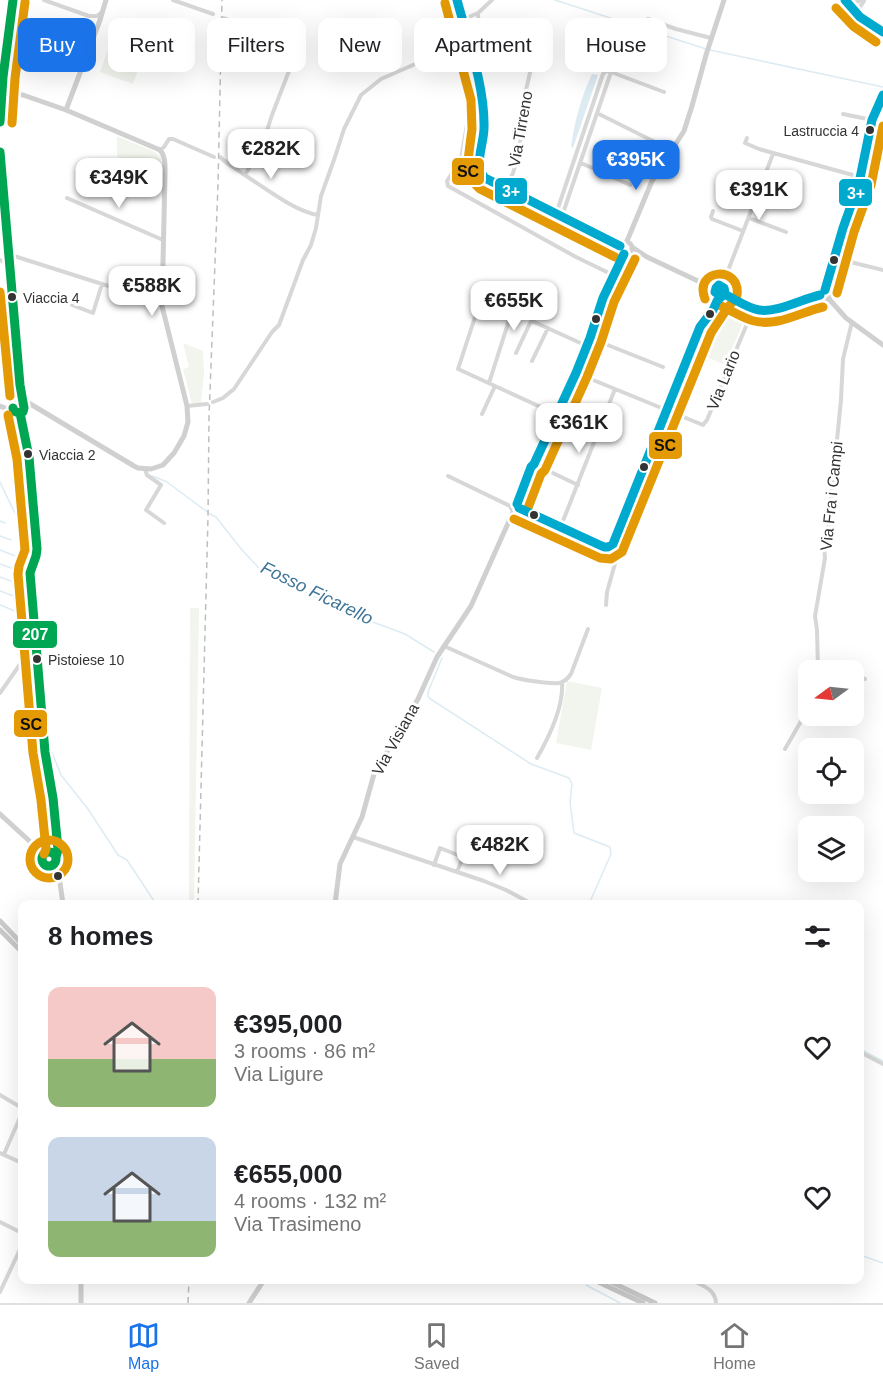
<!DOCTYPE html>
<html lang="en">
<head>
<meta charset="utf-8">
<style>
	body { margin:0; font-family:Arial,sans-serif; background:#f6f6f6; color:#202124; height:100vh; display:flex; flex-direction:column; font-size:22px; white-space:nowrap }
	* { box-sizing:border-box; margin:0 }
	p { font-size:20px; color:#757577 }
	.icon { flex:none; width:33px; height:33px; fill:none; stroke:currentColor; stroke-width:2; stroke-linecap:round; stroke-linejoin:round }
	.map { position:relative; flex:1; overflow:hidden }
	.details { position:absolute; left:18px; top:900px; width:846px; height:384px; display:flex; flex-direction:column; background:#fff; border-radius:12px; box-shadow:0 6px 24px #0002 }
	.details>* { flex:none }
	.guide { position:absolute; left:18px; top:18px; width:848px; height:54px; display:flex; gap:12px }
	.needle { width:39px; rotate:255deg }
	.fabs { position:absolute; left:798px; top:660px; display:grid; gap:12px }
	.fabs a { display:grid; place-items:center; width:66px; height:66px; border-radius:12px; background:#fff; box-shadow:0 6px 24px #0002; font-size:30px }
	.price { position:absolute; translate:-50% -51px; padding:0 14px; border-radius:12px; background:#fff; color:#222; font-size:20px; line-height:39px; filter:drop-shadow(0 2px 3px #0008) }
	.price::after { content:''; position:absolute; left:50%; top:36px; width:18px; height:14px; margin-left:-9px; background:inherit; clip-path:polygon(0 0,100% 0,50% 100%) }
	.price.on { background:#1a73e8; color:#fff }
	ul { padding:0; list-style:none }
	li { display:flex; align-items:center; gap:18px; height:150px; padding:0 30px }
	li span { display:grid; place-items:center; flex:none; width:168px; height:120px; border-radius:12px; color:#555 }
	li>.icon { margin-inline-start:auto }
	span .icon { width:72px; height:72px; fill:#fffc; stroke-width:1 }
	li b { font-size:26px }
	h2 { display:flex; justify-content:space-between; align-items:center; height:72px; padding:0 30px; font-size:26px }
	.tag { padding:0 21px; border-radius:12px; background:#fff; box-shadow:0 6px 24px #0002; font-size:21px; line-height:54px }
	.tag.on { background:#1a73e8; color:#fff }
	.menu { display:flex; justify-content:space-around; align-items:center; height:84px; border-top:2px solid #e0e0e0; background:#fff; font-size:16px; color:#757577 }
	.menu a { display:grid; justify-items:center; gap:3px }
	.menu .on { color:#1a73e8 }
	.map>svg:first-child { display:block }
	.green { fill:#f1f5ed }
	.water { fill:#ddebf3 }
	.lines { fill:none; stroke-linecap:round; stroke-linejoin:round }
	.stream { stroke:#ddebf3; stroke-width:1.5 }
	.street { stroke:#d7d7d7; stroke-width:4 }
	.secondary { stroke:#d0d0d0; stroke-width:5 }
	.primary { stroke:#cacaca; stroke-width:5 }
	.rail { stroke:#bebebe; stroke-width:1.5; stroke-dasharray:6 4.5; stroke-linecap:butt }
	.bus-1-casing { stroke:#fff; stroke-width:14 }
	.bus-2-casing { stroke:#fff; stroke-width:14 }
	.bus-3-casing { stroke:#fff; stroke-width:14 }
	.bus-1 { stroke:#00a651; stroke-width:9 }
	.bus-2 { stroke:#e39a05; stroke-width:9 }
	.bus-3 { stroke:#00a9ce; stroke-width:9 }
	.bus-dot { fill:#333; stroke:#fff; stroke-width:2 }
	.labels { text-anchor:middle; stroke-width:6; stroke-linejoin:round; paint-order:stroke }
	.bus-label { font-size:14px; fill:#333; stroke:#fff; text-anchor:start }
	.street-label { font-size:16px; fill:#333; stroke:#fff }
	.water-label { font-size:18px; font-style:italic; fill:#3f7597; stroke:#fff }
	.line-badge { stroke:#fff; stroke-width:2 }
	.badge-label { font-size:16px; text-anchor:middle; font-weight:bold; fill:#fff }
	.pale-badge-label { font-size:16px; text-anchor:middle; font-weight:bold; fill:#111 }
</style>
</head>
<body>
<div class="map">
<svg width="883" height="1303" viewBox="0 0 883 1303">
	<rect width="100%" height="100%" fill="#fff"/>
	<path class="green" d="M120,17l33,11 -20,56 -33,-12z
		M117,136l38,16 6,6v21l-44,-23z
		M724,299l24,12 -23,54 -29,-13 11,-27 13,-17z
		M183,343l20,8 1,22 -3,30 -9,1 -9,-35 6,-2z
		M190,608h9l-5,296h-5z
		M567,681l35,7 -11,62 -35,-7z"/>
	<path class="water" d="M592,74l6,1 -25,73 -2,-2c4,-26 10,-49 21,-72z"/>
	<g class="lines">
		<path class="stream" d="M555,0l151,49
			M710,50l173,37
			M153,476l14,6 43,32 6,3 26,33 17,18 82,42 64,24 29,18
			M0,482l22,46 10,31
			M0,521l5,2
			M0,536l11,4
			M0,550l18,7
			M0,564l22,8
			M34,567l17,183 10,25 27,34 30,46 9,5 29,44
			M0,577l22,8
			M0,591l22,8
			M0,605l22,9
			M442,658l-14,34v4l1,2 102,66 38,14 3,6 -2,18 4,31 36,14 1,7 -22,50
			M860,1049l23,12
			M860,1255l23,8
			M586,1285l34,18"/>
		<path class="street" d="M44,0l45,16h8l5,-4
			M173,0l40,14
			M845,0l15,17 23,15
			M849,4l14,-4
			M856,13l8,-12
			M223,18l76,27 -27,70 -10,31 -17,29
			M648,19l28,10 35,9
			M462,20l16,-7 14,-13
			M476,51l3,-15 -1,-23
			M611,72l53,20
			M597,113l58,29
			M843,114l29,6
			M747,138l-2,5 14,6 101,28
			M160,150l4,-3 5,-8h4l41,18
			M220,157c7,7 15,11 23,17 21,13 51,37 75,41
			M581,163l49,22
			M506,188l7,-15 6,-20 7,-63 6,-26 10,-30
			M67,198l96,42
			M713,211l-2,6 1,2 31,12
			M556,214l47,-140 3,-3 5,1
			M562,216l49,-144
			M749,218l37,14
			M8,254l94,30 60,18
			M834,258l49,12
			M0,260l9,4
			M724,287v-6l49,-127
			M72,305l21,8 9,-29
			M538,307l-6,14 55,25
			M590,338l73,29
			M516,353l15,-32
			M532,361l16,-33
			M576,373l127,52 4,-5 47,-113
			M489,383l22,-69c0,-10 -12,-16 -22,-18l-7,4 -4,8 -20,61 98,45
			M213,402l10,-4 11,-9 38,-57 7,-7 24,-65 8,-15 5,-17 5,-32 14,-39 9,-28 17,-34 20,-16 41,-18 14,-10 20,-22h2l3,4 9,35 -1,45 -8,46 -14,22 1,5 128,71 37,18
			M187,406l20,-2
			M482,414l13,-28
			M534,464l44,21
			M145,469l2,6 14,10 -15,25 18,13
			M448,476l64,31
			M519,508l85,39h4l5,-3 87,-217 21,-31
			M561,526l54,-137
			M606,605l1,-13 13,-46 13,-13 6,-15 -3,-4 -10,-4
			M444,646l69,31c10,3 36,7 46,6 6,-1 9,-5 12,-9l17,-45
			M818,663l13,1 26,7 -1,6 9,2
			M818,670l-1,-40 -2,-14 10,-58c-1,-8 -2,-21 3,-28l13,-130 2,-41 9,-37
			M0,693l32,-46
			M785,749l19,-33 4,-5
			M537,758c12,-21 27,-51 25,-76
			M353,837l131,44 22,9 26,14
			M434,865l6,-17 23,9 -6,15
			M860,1052l23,12
			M0,1095l22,13
			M0,1153l22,10
			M4,1154l18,-41
			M0,1222l22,11
			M692,1280c11,6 23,9 24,23
			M0,1292l22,-47"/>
		<path class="secondary" d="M457,0l26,98 1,32 -5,36 2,8 4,4 21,10 114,58
			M66,110l34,-90 6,-20
			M0,122l3,-45 10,-77
			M0,152l20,233c2,8 2,16 4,23l-4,5 -6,-2 -1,-4 3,-4 11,-1 107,64 4,2 13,1 12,-4 11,-12 10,-17 4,-14 -1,-16 -25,-100 3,-131c0,-9 1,-18 -5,-25l-94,-40 -43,-15 -21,-2
			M627,241l25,-60 32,-50 8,-25 14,-51 18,-55
			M620 248a6 6 0 1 1 12 0a6 6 0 1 1-12 0Z
			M632,247l15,10 68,32
			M715 290a5 5 0 1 1 10 0a5 5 0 1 1-10 0Z
			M820 295a5 5 0 1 1 10 0a5 5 0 1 1-10 0Z
			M825,290l18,-62 16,-45 13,-63 11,-25
			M724,294c11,4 24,13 35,16 17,3 44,-12 61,-15
			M829,299l17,19 37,27
			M0,406l15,6
			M20,413l9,44 3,44 5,48c1,10 -7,15 -7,24l15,179 8,46 4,41 1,11 -2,7
			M531,467l3,-3 10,-24 32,-67 14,-35 13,-40 21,-44
			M511.5 507a3.5 3.5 0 1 1 7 0a3.5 3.5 0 1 1-7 0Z
			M517,504c7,-20 13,-43 23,-61
			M0,814l36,33 10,5
			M42 859a7 7 0 1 1 14 0a7 7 0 1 1-14 0Z
			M55,864l5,19 3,21
			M335,904l5,-40 22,-47 12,-43 44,-75 19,-42 34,-51 43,-96
			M81,1280v23
			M249,1303l15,-23"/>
		<path class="primary" d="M0,921l22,23
			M0,930l22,22
			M594,1280l49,23
			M607,1280l48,23"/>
		<path class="rail" d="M198,904l10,-387 1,-100 9,-232 4,-185
			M188,1303l1,-23"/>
		<defs>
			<path id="bus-1" d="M0,122l3,-45 10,-77
				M0,152l20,233 4,23 -1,4 -4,1 -5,-2 -1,-3
				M20,413l9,44 8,92 -1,7 -6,17 15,179 8,46 4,41 1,11 -2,7
				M42 859a7 7 0 1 1 14 0a7 7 0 1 1-14 0Z"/>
			<path id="bus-2" d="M445,3l26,97 1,29 -5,39 4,12 9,9 135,68
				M836,8l17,18 23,16
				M12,123l3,-45 10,-76
				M0,292l10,104
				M837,293l17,-61 17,-47 12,-59
				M719,305c12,5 23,13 35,16 23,6 47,-9 69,-14
				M8,415l9,44 8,91 -6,16 -1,8 15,179 8,47 5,49 -2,5
				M528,508l13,-34 4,-4 42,-93 14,-35 13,-40 21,-43
				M514,519l86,39 11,1 11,-7 89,-219c5,-8 10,-15 15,-23 3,-6 10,-9 11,-15 4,-30 -44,-27 -32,4
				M30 859a19 19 0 1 1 38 0a19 19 0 1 1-38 0Z"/>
			<path id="bus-3" d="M457,0c11,41 28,86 27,128 0,16 -11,38 1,50l135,68
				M845,0l15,17 23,15
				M825,290l18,-62 16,-45 13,-63 11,-25
				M724,294c11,5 23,14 35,16 18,3 43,-11 61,-15
				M517,504l14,-37 3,-3 42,-91 14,-35 13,-40 21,-44
				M519,508l85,39h4l5,-3 87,-217 13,-17 4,-9 8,-8 -1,-5 -5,-3 -3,3 -1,4 6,4"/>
		</defs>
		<use href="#bus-1" class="bus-1-casing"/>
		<use href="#bus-2" class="bus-2-casing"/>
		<use href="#bus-3" class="bus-3-casing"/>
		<use href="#bus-1" class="bus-1"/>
		<use href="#bus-2" class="bus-2"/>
		<use href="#bus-3" class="bus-3"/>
	</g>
	<g class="bus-dot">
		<circle cx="870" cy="130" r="5"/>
		<circle cx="834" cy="260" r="5"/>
		<circle cx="12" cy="297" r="5"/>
		<circle cx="710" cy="314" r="5"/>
		<circle cx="596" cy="319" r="5"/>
		<circle cx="28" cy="454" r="5"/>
		<circle cx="644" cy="467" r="5"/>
		<circle cx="534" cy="515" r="5"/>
		<circle cx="37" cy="659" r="5"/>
		<circle cx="58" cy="876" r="5"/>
	</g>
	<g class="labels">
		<g class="bus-label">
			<text x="859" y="136" text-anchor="end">Lastruccia 4</text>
			<text x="23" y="303">Viaccia 4</text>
			<text x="39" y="460">Viaccia 2</text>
			<text x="48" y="665">Pistoiese 10</text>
		</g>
		<g class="street-label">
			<text transform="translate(520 129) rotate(-80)" y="6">Via Tirreno</text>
			<text transform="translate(723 380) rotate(-68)" y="6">Via Lario</text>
			<text transform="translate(831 496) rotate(-84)" y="6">Via Fra i Campi</text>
			<text transform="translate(395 739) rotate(-61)" y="6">Via Visiana</text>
		</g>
		<g class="water-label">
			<text transform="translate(317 593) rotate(26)" y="6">Fosso Ficarello</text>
		</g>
	</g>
	<g class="line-badge">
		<rect x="451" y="157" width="34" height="29" rx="6" fill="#e39a05"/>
		<rect x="494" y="177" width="34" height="28" rx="6" fill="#00a9ce"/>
		<rect x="838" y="178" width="35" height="29" rx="6" fill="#00a9ce"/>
		<rect x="648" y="431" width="35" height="29" rx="6" fill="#e39a05"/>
		<rect x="12" y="620" width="46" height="29" rx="6" fill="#00a651"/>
		<rect x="13" y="709" width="35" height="29" rx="6" fill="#e39a05"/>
	</g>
	<g class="badge-label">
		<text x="511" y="197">3+</text>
		<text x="856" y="199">3+</text>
		<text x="35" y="640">207</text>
	</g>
	<g class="pale-badge-label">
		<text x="468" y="177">SC</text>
		<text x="665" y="451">SC</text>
		<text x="31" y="730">SC</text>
	</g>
</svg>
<div class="fabs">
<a><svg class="needle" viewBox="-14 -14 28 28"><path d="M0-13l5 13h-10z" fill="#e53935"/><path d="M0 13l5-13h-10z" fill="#757577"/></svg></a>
<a><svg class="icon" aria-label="locate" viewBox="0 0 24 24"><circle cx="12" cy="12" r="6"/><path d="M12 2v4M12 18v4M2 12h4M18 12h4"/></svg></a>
<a><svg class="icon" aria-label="layers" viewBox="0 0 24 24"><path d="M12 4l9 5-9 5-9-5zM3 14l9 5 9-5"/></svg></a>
</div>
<b class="price" style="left:271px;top:180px">€282K</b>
<b class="price on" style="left:636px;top:191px">€395K</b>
<b class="price" style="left:119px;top:209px">€349K</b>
<b class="price" style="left:759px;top:221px">€391K</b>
<b class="price" style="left:152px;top:317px">€588K</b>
<b class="price" style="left:514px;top:332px">€655K</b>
<b class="price" style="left:579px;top:454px">€361K</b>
<b class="price" style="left:500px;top:876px">€482K</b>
<div class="guide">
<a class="tag on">Buy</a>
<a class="tag">Rent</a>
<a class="tag">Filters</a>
<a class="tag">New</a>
<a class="tag">Apartment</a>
<a class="tag">House</a>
</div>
<section class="details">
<h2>8 homes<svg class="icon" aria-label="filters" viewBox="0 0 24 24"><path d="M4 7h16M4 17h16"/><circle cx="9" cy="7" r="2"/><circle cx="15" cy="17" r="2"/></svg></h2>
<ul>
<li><span style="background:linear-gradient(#f6c9c9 60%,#8fb573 0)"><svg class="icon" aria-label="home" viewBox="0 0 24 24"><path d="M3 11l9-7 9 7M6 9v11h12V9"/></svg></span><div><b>€395,000</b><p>3 rooms · 86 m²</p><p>Via Ligure</p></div><svg class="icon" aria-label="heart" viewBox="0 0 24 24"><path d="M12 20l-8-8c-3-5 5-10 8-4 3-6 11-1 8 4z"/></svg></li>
<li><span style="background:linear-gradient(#c9d6e8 70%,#8fb573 0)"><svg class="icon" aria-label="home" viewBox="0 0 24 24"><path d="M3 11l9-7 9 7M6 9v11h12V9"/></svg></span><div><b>€655,000</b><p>4 rooms · 132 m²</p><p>Via Trasimeno</p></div><svg class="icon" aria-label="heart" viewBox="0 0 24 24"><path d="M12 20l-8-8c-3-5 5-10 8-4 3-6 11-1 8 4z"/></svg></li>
</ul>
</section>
</div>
<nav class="menu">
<a class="on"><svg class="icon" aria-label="map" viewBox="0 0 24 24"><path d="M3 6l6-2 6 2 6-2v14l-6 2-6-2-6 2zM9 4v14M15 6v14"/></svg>Map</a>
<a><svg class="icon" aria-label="saved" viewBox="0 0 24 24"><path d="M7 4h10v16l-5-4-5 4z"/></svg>Saved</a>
<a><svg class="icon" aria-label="home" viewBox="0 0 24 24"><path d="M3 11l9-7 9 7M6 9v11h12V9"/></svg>Home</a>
</nav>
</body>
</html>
